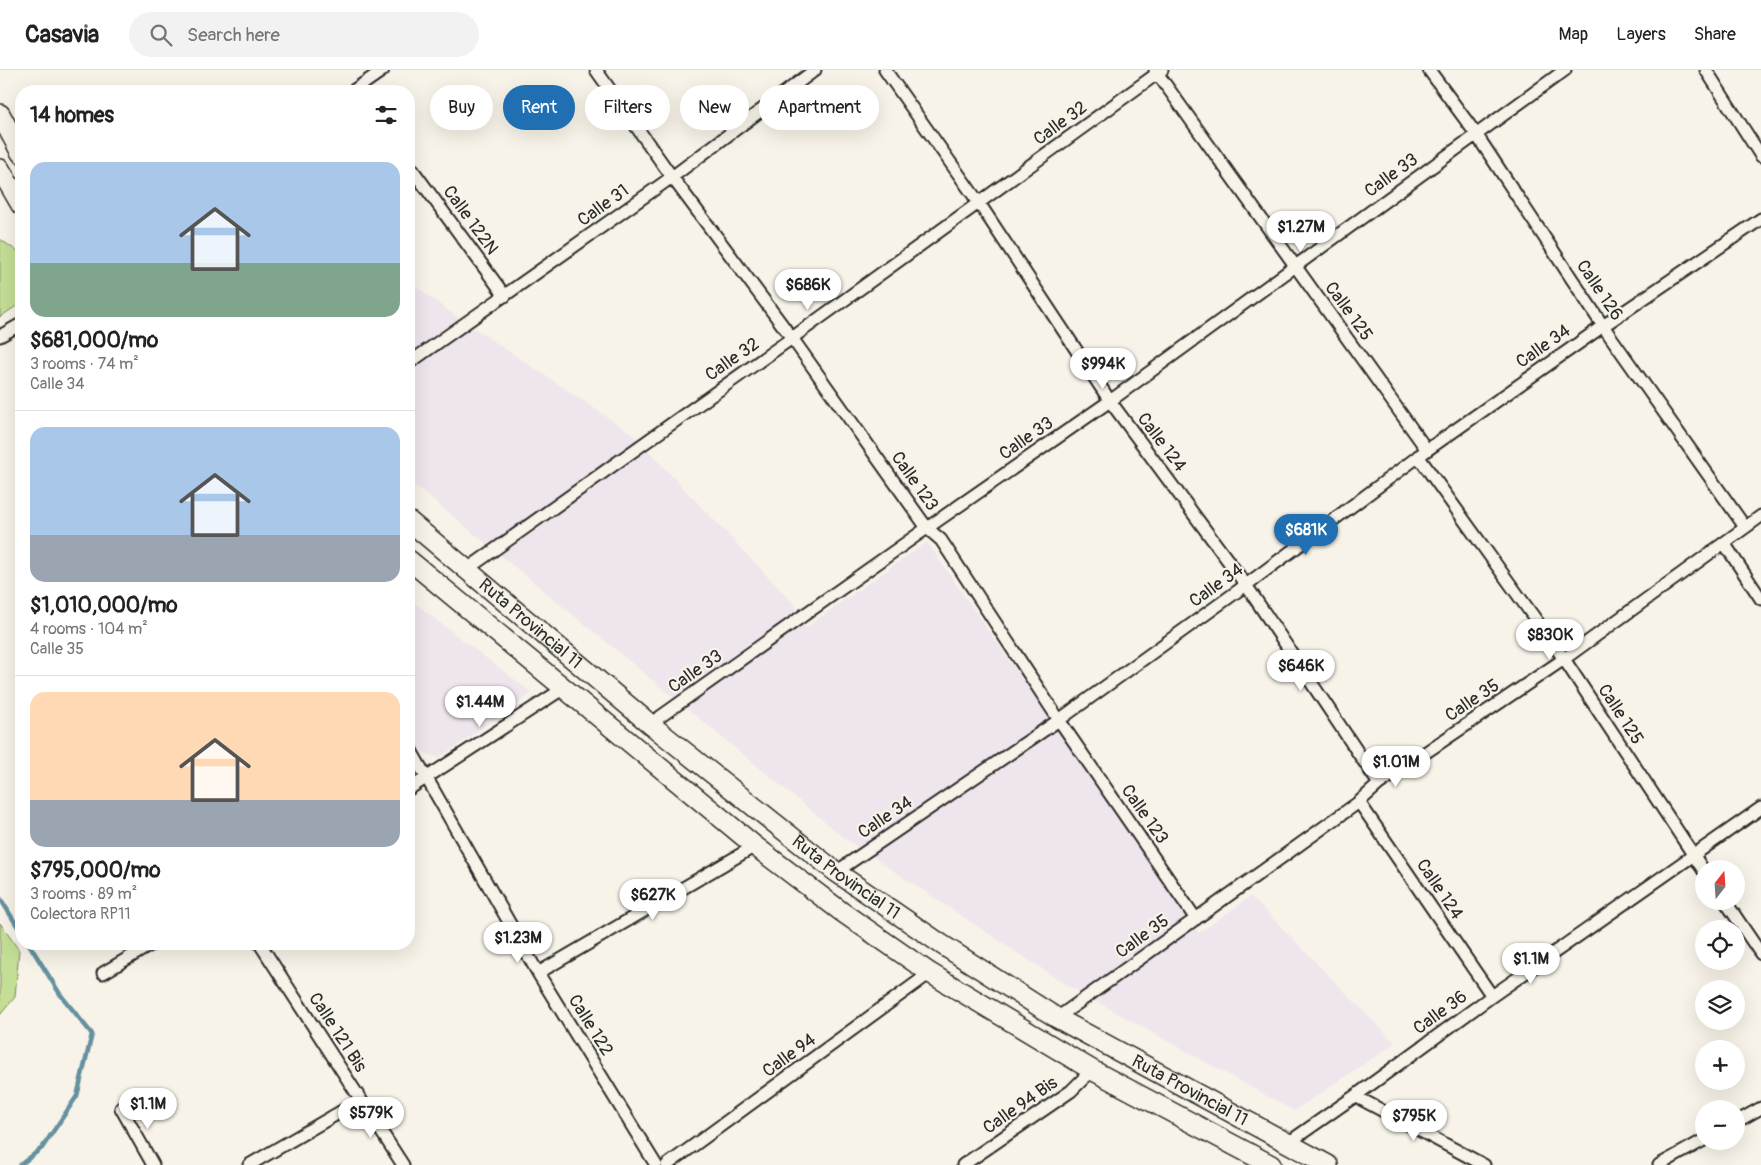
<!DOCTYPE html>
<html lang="en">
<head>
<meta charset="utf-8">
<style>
	body { margin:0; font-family:Pangolin,sans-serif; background:#f2f2f2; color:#222; height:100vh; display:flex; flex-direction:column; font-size:19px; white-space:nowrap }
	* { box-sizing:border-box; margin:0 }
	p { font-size:16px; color:#767676 }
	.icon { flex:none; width:28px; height:28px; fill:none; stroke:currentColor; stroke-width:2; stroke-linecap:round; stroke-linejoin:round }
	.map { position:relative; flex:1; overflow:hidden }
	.side { position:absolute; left:15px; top:15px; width:400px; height:865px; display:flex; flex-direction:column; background:#fff; border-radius:20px; box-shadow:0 5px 20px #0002 }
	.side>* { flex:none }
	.top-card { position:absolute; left:430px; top:15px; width:475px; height:45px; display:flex; gap:10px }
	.needle { width:32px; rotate:17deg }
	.controls { position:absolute; left:1695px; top:790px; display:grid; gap:10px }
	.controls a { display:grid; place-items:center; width:50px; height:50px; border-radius:50%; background:#fff; box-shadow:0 5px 20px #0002; font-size:25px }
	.price { position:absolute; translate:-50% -42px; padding:0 11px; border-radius:18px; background:#fff; color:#222; font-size:16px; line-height:32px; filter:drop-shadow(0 1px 2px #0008) }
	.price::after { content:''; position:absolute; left:50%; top:30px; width:15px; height:11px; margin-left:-8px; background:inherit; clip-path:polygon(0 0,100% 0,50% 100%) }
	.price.selected { background:#1f6fb2; color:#fff }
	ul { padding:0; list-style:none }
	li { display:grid; align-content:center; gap:10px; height:265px; padding:0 15px }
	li+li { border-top:1px solid #e0e0e0 }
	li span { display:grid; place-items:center; height:155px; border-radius:15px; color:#555 }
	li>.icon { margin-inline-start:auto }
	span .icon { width:90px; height:90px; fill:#fffc; stroke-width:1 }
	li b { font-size:21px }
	h2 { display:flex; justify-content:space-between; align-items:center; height:60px; padding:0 15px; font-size:21px }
	.chip { padding:0 18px; border-radius:22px; background:#fff; box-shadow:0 5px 20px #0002; font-size:18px; line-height:45px }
	.chip.selected { background:#1f6fb2; color:#fff }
	header { display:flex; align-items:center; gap:30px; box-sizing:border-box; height:70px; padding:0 25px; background:#fff; border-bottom:1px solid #e0e0e0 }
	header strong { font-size:24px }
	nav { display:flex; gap:28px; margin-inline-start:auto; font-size:18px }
	.search { width:350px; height:45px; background:#f2f2f2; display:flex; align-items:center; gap:12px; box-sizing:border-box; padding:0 18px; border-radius:28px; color:#767676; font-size:19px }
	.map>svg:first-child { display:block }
	.built { fill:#eee6ec }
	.green { fill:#c4de95; stroke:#788460 }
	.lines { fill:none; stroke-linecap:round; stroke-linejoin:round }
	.stream { stroke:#65909f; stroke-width:4.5 }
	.minor-casing { stroke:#2b2b2b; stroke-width:15 }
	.primary-casing { stroke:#2b2b2b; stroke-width:22 }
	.minor { stroke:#f7f3e8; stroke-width:11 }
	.primary { stroke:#f7f3e8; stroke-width:19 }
	.labels { text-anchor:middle; stroke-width:4.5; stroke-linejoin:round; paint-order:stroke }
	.street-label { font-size:18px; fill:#2b2b2b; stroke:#f7f3e8 }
</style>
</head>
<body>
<header>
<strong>Casavia</strong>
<div class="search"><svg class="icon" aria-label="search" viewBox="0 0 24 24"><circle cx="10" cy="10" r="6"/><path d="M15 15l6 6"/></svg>Search here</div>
<nav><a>Map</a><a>Layers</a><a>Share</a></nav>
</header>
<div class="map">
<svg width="1761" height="1095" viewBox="0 0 1761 1095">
	<rect width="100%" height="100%" fill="#f7f3e8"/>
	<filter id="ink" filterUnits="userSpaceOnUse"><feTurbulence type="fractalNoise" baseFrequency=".02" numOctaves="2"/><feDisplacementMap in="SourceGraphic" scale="10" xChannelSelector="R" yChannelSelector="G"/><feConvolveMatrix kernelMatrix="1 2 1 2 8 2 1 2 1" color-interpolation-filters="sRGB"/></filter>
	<g filter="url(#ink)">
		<path class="built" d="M409,211l38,29 184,123 162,170 12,25 122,-86 272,391 52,-37 144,147 -101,68 -229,-127 -218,-144 -438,-360z
			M409,529l123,94 -93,65 -22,-8 -8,-14z"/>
		<path class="green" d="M0,169l21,15v49l-21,14z
			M0,853l19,27 -4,47 -15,18z"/>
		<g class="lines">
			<path class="stream" d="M0,828l21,34
				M20,1095l22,-17 35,-52 15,-62 -32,-40 -31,-50"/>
			<defs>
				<path id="minor" d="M596,0l76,107 120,161 135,190 14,12 118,180 137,199
					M885,0l94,133 131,198 136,184 133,199
					M1155,0l272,380
					M1429,0l47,64 127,192 142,201
					M1706,0l55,86
					M353,21l30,-21
					M409,95l96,131
					M0,266l21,-12
					M409,293l263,-186 143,-107
					M1418,386l146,203 140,212
					M1724,473l37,56
					M466,500l326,-232 370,-268
					M650,654l277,-196 183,-127 455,-331
					M409,677l129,226 118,192
					M409,719l155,-101
					M1359,732l133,194
					M836,802l223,-152 187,-135 181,-135 176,-124 158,-107
					M1725,831l36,53
					M260,874l143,221
					M103,903l49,-29
					M538,903l217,-127
					M1057,948l302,-216 20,-18 185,-125 197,-143
					M1355,1026l129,69
					M121,1038l32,57
					M1736,1052l25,-14
					M1288,1073l67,-47 137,-100 269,-188
					M249,1095l112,-65
					M667,1095l263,-192
					M963,1095l108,-74 21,-21
					M1659,1095l45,-25"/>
				<g id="primary">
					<path d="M0,44l21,39"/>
					<path d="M0,99l21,36"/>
					<path id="s1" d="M409,451l241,203 186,148 105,72 116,74 271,147"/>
					<path d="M409,490l346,286 87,66 88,61 162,97 179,95"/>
				</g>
			</defs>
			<use href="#minor" class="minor-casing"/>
			<use href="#primary" class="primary-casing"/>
			<use href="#minor" class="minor"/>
			<use href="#primary" class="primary"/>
		</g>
	</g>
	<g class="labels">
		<g class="street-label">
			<text transform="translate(1060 53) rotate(-36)" y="6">Calle 32</text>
			<text transform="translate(1391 105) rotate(-36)" y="6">Calle 33</text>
			<text transform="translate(603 135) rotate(-36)" y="6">Calle 31</text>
			<text transform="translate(471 150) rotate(54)" y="6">Calle 122N</text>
			<text transform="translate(1600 220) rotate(56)" y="6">Calle 126</text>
			<text transform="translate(1349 241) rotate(54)" y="6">Calle 125</text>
			<text transform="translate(1543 276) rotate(-35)" y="6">Calle 34</text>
			<text transform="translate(732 289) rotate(-35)" y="6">Calle 32</text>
			<text transform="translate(1026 368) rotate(-35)" y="6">Calle 33</text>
			<text transform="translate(1162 372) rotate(53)" y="6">Calle 124</text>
			<text transform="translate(915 411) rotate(55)" y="6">Calle 123</text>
			<text transform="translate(1216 515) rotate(-36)" y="6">Calle 34</text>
			<text dy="6" stroke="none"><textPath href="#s1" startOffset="159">Ruta Provincial 11</textPath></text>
			<text transform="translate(695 601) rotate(-35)" y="6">Calle 33</text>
			<text transform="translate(1472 630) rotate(-34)" y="6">Calle 35</text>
			<text transform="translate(1621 644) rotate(57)" y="6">Calle 125</text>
			<text transform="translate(1145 744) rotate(55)" y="6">Calle 123</text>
			<text transform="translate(885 747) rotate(-34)" y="6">Calle 34</text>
			<text dy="6" stroke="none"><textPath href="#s1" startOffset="564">Ruta Provincial 11</textPath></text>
			<text transform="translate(1440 819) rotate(56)" y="6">Calle 124</text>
			<text transform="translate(1142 866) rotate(-36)" y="6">Calle 35</text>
			<text transform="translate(1440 942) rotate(-36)" y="6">Calle 36</text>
			<text transform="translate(591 955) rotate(58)" y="6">Calle 122</text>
			<text transform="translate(338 962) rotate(57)" y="6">Calle 121 Bis</text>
			<text transform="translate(789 985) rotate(-36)" y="6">Calle 94</text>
			<text dy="6" stroke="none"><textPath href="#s1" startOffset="969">Ruta Provincial 11</textPath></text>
			<text transform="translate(1020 1035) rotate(-35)" y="6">Calle 94 Bis</text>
		</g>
	</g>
</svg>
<div class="controls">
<a><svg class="needle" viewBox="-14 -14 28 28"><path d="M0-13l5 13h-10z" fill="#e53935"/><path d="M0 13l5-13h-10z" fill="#767676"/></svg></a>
<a><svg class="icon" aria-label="locate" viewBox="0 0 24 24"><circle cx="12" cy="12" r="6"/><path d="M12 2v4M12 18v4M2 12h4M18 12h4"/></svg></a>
<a><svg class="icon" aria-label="layers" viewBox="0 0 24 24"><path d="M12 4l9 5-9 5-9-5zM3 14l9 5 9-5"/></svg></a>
<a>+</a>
<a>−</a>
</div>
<b class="price" style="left:1301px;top:183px">$1.27M</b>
<b class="price" style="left:808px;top:241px">$686K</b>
<b class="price" style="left:1103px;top:320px">$994K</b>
<b class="price selected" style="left:1306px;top:486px">$681K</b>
<b class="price" style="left:1550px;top:591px">$830K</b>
<b class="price" style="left:1301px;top:622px">$646K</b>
<b class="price" style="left:480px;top:658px">$1.44M</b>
<b class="price" style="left:1396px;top:718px">$1.01M</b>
<b class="price" style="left:653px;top:851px">$627K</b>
<b class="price" style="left:518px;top:894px">$1.23M</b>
<b class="price" style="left:1531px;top:915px">$1.1M</b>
<b class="price" style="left:148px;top:1060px">$1.1M</b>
<b class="price" style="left:371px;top:1069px">$579K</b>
<b class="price" style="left:1414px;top:1072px">$795K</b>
<div class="top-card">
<a class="chip">Buy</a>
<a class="chip selected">Rent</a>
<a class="chip">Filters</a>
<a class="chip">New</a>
<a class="chip">Apartment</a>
</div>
<section class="side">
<h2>14 homes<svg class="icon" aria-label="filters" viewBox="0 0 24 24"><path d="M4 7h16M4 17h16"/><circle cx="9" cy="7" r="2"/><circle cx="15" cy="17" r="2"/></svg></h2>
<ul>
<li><span style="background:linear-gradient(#a9c7e8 65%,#7fa58c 0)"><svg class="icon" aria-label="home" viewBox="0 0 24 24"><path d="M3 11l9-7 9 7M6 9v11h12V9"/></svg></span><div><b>$681,000/mo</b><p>3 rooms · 74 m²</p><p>Calle 34</p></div></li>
<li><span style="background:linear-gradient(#a9c7e8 70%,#9aa5b1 0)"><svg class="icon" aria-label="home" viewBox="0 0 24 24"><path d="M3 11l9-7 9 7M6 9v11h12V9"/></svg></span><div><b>$1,010,000/mo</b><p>4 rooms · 104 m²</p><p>Calle 35</p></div></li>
<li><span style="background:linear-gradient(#ffd9b3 70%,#9aa5b1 0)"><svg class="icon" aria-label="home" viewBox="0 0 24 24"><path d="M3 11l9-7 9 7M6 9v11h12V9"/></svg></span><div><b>$795,000/mo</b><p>3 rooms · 89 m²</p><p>Colectora RP11</p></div></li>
</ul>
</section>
</div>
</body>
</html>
